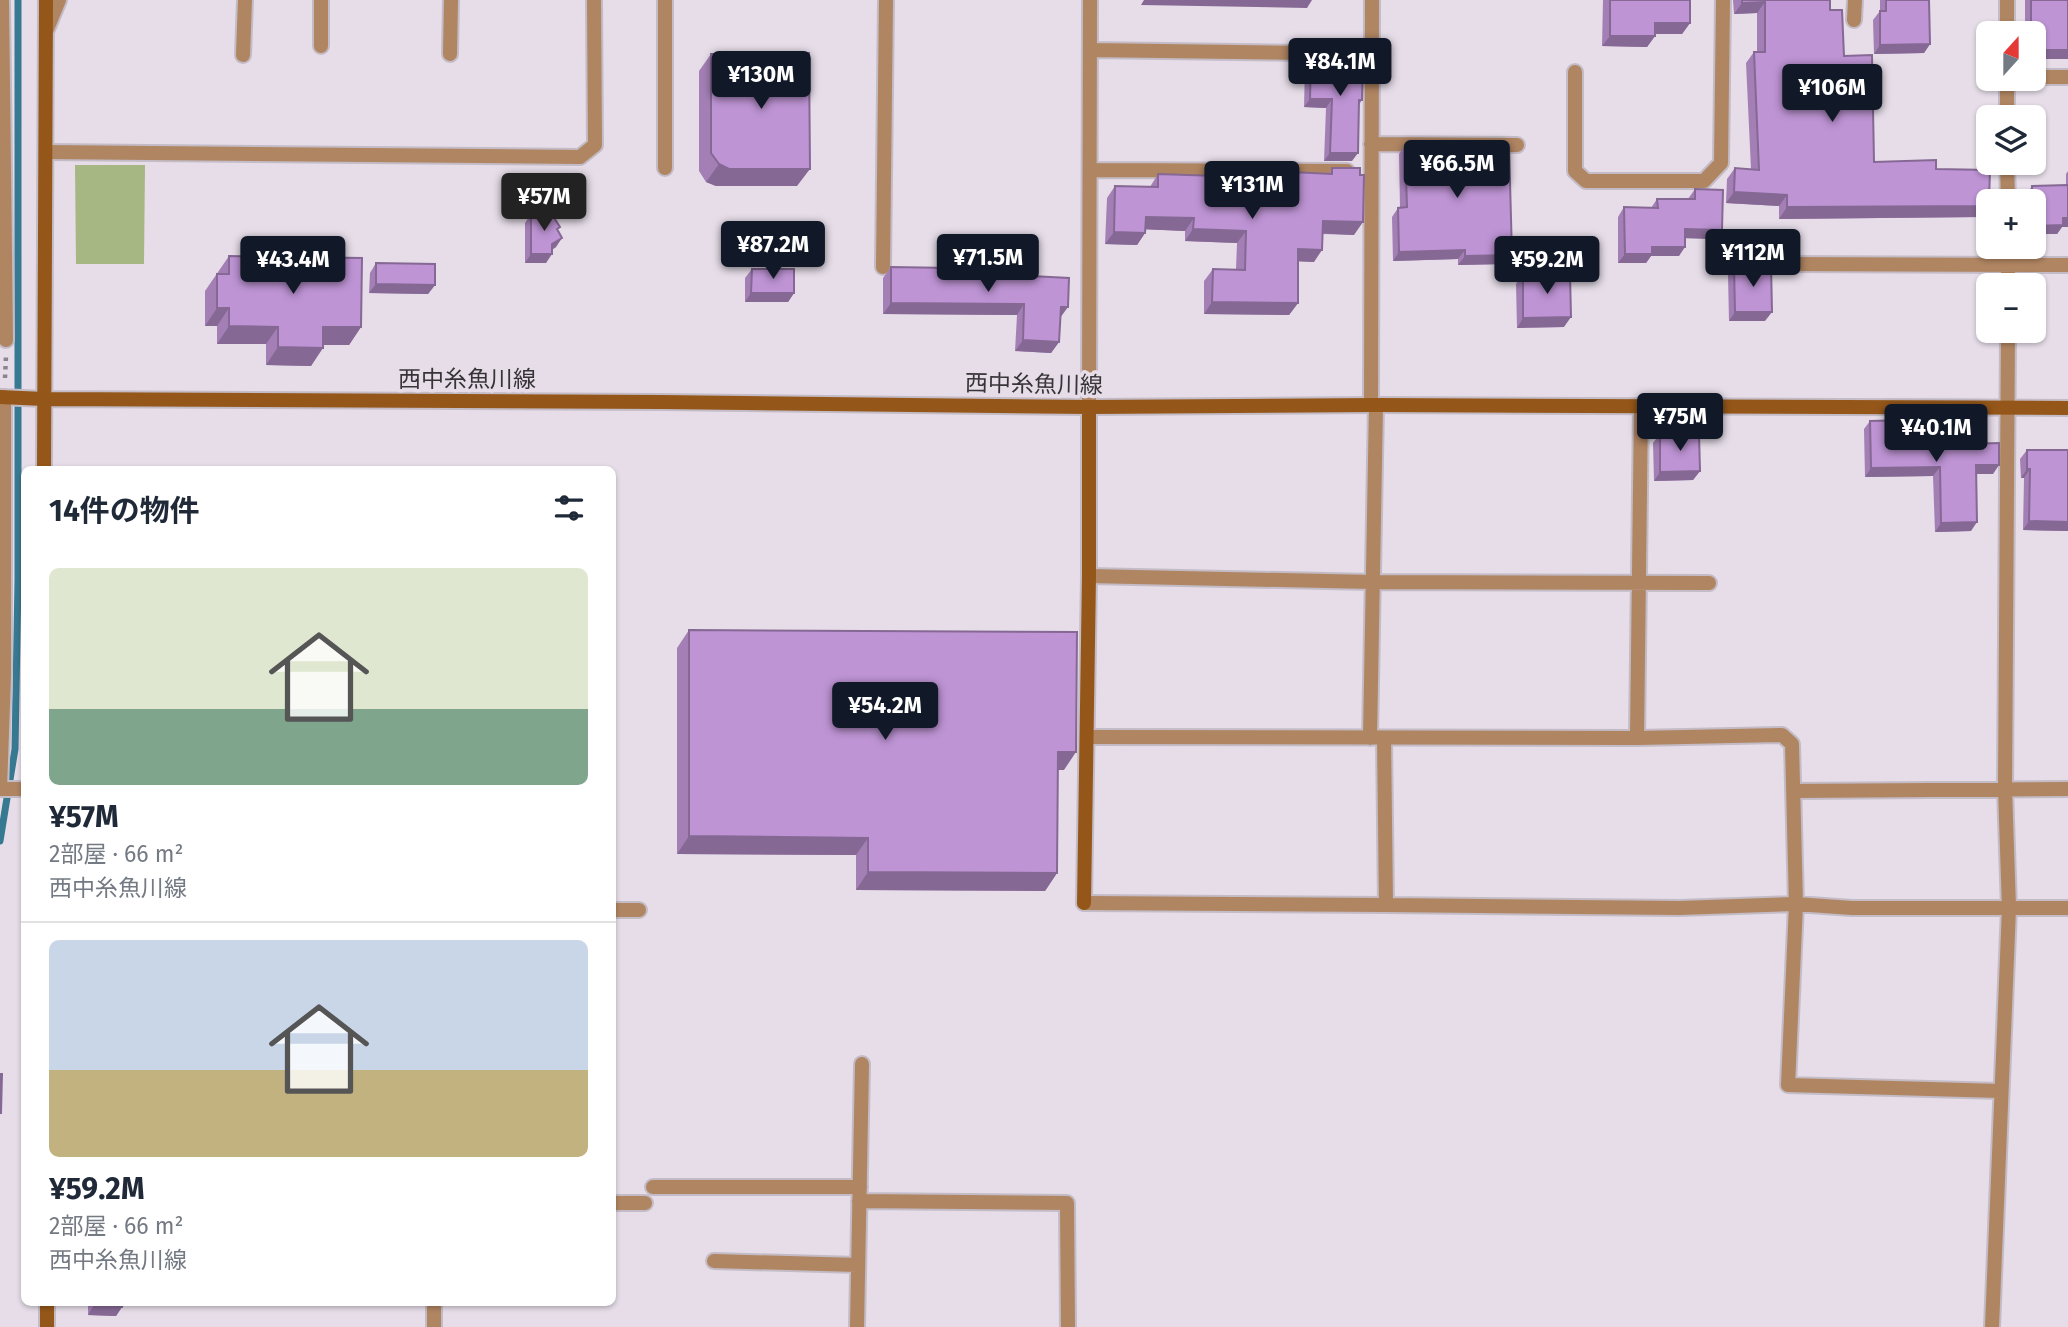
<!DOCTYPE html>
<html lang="ja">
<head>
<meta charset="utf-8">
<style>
	body { margin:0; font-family:"Fira Sans","Noto Sans JP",sans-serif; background:#f2f2f3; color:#1f2937; height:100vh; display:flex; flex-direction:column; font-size:26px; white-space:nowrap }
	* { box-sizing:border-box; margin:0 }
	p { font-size:23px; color:#747a83 }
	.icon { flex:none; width:38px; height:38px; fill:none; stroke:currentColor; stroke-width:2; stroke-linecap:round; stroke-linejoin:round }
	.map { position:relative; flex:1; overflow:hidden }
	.details { position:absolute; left:21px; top:466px; width:595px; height:840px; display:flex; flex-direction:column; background:#fff; border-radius:10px; box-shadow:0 2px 5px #0004 }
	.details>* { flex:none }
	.needle { width:46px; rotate:21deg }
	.controls { position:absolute; left:1976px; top:21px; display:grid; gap:14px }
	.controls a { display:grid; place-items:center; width:70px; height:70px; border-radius:10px; background:#fff; box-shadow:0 2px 5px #0004; font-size:35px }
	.price { position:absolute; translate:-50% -60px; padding:0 16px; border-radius:7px; background:#111827; color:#fff; font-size:23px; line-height:46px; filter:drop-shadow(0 2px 4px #0008) }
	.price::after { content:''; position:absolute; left:50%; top:42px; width:21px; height:16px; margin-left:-10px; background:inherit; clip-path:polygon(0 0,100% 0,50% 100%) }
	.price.active { background:#222; color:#fff }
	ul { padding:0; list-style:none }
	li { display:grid; align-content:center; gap:14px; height:371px; padding:0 28px }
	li+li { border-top:2px solid #e0e1e3 }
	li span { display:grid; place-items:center; height:217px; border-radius:10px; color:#555 }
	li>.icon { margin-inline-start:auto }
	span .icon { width:126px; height:126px; fill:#fffc; stroke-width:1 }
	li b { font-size:30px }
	h2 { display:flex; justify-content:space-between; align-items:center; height:84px; padding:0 28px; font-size:30px }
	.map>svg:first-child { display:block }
	.green { fill:#a7b783 }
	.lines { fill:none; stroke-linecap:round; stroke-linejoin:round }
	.stream { stroke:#387992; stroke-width:7 }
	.street-casing { stroke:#c3bbc5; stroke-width:18 }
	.secondary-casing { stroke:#c3bbc5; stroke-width:18 }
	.path { stroke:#8a848b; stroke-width:4.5; stroke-dasharray:3.5 5; stroke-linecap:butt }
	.street { stroke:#b08562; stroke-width:14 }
	.secondary { stroke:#955719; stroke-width:14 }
	.wall { fill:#a37fb6 }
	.shaded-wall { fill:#856894 }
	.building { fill:#be94d4; stroke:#856894; stroke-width:2 }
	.labels { text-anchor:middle; stroke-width:7; stroke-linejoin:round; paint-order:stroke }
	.street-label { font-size:23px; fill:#373438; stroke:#e6dde8 }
</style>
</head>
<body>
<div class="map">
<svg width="2068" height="1327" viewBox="0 0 2068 1327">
	<rect width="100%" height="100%" fill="#e6dde8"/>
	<path class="green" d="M75,165h70l-1,99h-68z"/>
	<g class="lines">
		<path class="stream" d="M0,841l15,-92 3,-169v-580"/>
		<defs>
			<path id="street" d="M2,0l4,340
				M665,0v168
				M1854,20l1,-20
				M47,29l12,-29
				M2007,33v-33
				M321,46v-46
				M1090,50l282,4
				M450,54l1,-54
				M243,55l2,-55
				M1575,72v99l11,10h118l17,-18 2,-163
				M2034,77h34
				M2007,79v38
				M1371,144l146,1
				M46,152l534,5 15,-12 -1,-145
				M2007,163l1,38
				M1090,170l257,1
				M2008,247v38
				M1776,264l292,1
				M883,267l3,-267
				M1371,405l1,-405
				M1089,407l1,-407
				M1089,576l283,6 337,1
				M1087,737l550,1 145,-3 10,9 4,160 -8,181 212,6
				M1370,738l6,-333
				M1637,738l4,-331
				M0,789l4,-114v-278
				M0,789h24
				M1793,791l275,-2
				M1084,903l302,2 -2,-167
				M1386,905l293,3 117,-4 56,4h216
				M612,910h27
				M653,1187h207
				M859,1201l208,2 1,124
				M612,1203h33
				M714,1261l144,4
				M434,1302v25
				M857,1327l5,-263
				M1992,1327l17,-419 -4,-119 3,-458"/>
			<path id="secondary" d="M0,397l44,2 617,3 428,5 287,-2 692,3
				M44,469l2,-469
				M1084,903l5,-327v-169
				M47,1302v25"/>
		</defs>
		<use href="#street" class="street-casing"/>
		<use href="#secondary" class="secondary-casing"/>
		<path class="path" d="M5,378l1,-22"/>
		<use href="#street" class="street"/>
		<use href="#secondary" class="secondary"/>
	</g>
	<path class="wall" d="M1603,0h87v23l-8,11h-27v2l-8,11 -45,-1z
		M1733,0h97v10l44,152 62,7 52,32v7l-7,9 -202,2v-13l-53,-3 1,-24 8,-11 16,1 -5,-106 8,-11h3v-39l-23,1z
		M1880,0h49l1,44 -6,9 -50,1 -1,-34 7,-9z
		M2025,0h43v59h-34v-26h-9z
		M711,54l86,132h-81l-10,-4 -7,-11v-100z
		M1311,57l51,43 -3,5 -7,56h-28l2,-53 -22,-1 1,-41z
		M1405,145l100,119 -47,1v-6l-65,2 -1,-44 6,-9h2l-1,-54z
		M1332,168l22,67 -31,-1 -9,28 -16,-1v42l-9,12 -85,-1v-33l9,-12h23l1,-26 -52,-2v-10l-40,-2v4l-8,12 -32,-1 2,-46 8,-12 35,1 8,-13 85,3 4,-7 82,4z
		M2068,171v56h-6l-5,7h-23v-33h-8v-6l6,-9 34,-1v-11z
		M1695,189l27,41 -6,9 -31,-1 -6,18h-28l-5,7h-28v-46l6,-10 27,1 6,-9h31z
		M531,214l10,1 17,15 -2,17 -4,3 -6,13h-21v-40z
		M229,256l132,71 -12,18h-26l-12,21 -45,-1v-21h-49v-18h-12v-35z
		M376,263l59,22 -7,9 -59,-1 1,-20z
		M1734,266l31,55h-36l-1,-46z
		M891,267l122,8 47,43 -1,24 -8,11 -36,-2 2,-36 -134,-1v-36z
		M752,269l42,24 -6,9h-43v-24z
		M1523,274l41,53 -47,1 -1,-44z
		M1870,421l38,17 59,6 26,30h-17l-5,57 -36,1 -2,-56 -68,1 -1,-48z
		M1660,434l40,37 -7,9 -39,1 -1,-38z
		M2027,450l41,81 -45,-1 1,-52h-3l-1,-19z
		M689,630l375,140h-6l-1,103 -12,18 -189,-1v-35l-179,-1v-206z
		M88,1302h35l-1,5 -6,9 -28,-1z"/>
	<path class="shaded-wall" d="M1144,0h168l-5,8 -166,-3z
		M1765,2l-8,11 -23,1 8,-11z
		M1655,23h35l-8,11h-34z
		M1610,36h45l-8,11 -45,-1z
		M1930,44l-6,9 -50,1 6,-9z
		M2034,50h34v9h-34z
		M1310,99h22l-6,9 -22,-1z
		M1330,153h28l-6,8h-28z
		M719,164l91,5 -13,17h-81l-10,-4z
		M1734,192l53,3 -8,11 -53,-3z
		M1988,206l-7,11 -202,2 8,-12z
		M1146,217l48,1 -9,13 -48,-2z
		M2063,218h5v9h-6l-5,7h-23v-8z
		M1323,221l40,1 -9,13 -39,-2z
		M1193,229l53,2 -9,12 -52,-2z
		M1685,229l37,1 -6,9 -37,-1z
		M1114,232l31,1 -8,12 -32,-1z
		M562,238l-6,9 -10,6 6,-9z
		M1652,247h33l-6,9h-28l-5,7h-28l7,-9z
		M1298,249l24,1 -8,12 -24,-1z
		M1465,250l-7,9 -65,2 6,-9z
		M531,254h21l-6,9h-21z
		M1512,255l-7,9 -47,1 7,-9z
		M376,284l59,1 -7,9 -59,-1z
		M751,293h43l-6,9h-43z
		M1212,302l86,1 -9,12 -85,-1z
		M891,303l133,1 -7,11 -134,-1z
		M1061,307h7l-8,11z
		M217,308h12l-12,18h-12z
		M1735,312h37l-7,9h-36z
		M1571,317l-7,10 -47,1 6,-10z
		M229,326l49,1 -12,17h-49z
		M323,327h38l-12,18h-38z
		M1023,340l36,2 -8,11 -36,-2z
		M278,347l45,1 -12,18 -45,-1z
		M1976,465h23l-6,9h-23z
		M1940,467l-7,9 -68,1 6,-9z
		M2027,469h3l-6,9h-3z
		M1700,471l-7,9 -39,1 6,-9z
		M2029,521l39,1v9l-45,-1z
		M1977,522l-6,9 -36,1 6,-9z
		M1058,752h18l-12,18h-19z
		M689,836l179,2 -12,17 -179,-1z
		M868,872l189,1 -12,18 -189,-1z
		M94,1305l28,2 -6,9 -28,-1z"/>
	<path class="building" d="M1610,0h80v23h-35v13h-45z
		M1742,0h88v10h12l2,46 28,-1 2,107 62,-2v9l54,1 -1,31h-1v5l-201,1v-12l-53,-3 1,-24 24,2 -5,-118h11v-50l-23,1z
		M1886,0h43l1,44 -50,1v-34h6z
		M2031,0h37v50h-34v-17h-3z
		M809,53l1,116h-81l-10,-5 -8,-11v-99z
		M1311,57l52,2 -1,41h-3l-1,53h-28l2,-54h-22z
		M1405,145h104l3,110 -47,1v-6l-66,2 -1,-44 9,-1z
		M1332,168h28v7h4l-1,47 -40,-1 -1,29 -24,-1v54l-86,-1 1,-33 32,1 1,-39 -53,-2 1,-11 -48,-1 -1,16 -31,-1 1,-46 43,1v-13l89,3v-7l85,4z
		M2068,185v33h-5v7l-29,1 -2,-40z
		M1695,189l28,1 -1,40 -37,-1v18h-33v7h-27l-1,-47 34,1 -1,-9h38z
		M549,210l11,17 -3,2 5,9 -10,6v10h-21v-40l10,1z
		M229,256l133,2 -1,69h-38v21l-45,-1v-20l-49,-1v-18h-12v-34h12z
		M376,263l59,1v21l-59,-1z
		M1771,265l1,47h-37l-1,-46z
		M891,267l123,2 -1,6 56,3 -1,29h-7l-2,35 -36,-2 1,-36 -133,-1z
		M752,269h42v24h-43z
		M1523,274h47l1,43 -48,1z
		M1908,420v18l59,-1v7l32,-1v22h-23l1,57 -36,1 -1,-56 -69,1 -1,-47z
		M1660,434h39l1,37 -40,1z
		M2027,450h41v72l-39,-1 1,-52h-3z
		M689,630l388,2 -1,120h-18l-1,121 -189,-1v-34l-179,-2z
		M0,1074h2l-1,39h-1z
		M94,1302h29l-1,5 -28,-2z"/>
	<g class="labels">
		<g class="street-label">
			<text x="467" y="387">西中糸魚川線</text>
			<text transform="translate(1034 384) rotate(1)" y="8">西中糸魚川線</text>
		</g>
	</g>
</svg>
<div class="controls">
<a><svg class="needle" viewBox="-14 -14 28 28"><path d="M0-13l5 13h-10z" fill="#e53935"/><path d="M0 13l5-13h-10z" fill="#747a83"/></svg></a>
<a><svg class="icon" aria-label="layers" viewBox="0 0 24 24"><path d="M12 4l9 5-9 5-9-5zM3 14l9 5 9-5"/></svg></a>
<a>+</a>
<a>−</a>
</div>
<b class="price" style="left:1340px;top:98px">¥84.1M</b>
<b class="price" style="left:761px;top:111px">¥130M</b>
<b class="price" style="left:1832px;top:124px">¥106M</b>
<b class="price" style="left:1457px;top:200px">¥66.5M</b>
<b class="price" style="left:1252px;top:221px">¥131M</b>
<b class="price active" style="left:544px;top:233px">¥57M</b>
<b class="price" style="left:773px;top:281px">¥87.2M</b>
<b class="price" style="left:1753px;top:289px">¥112M</b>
<b class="price" style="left:988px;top:294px">¥71.5M</b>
<b class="price" style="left:293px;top:296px">¥43.4M</b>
<b class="price" style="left:1547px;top:296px">¥59.2M</b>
<b class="price" style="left:1680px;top:453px">¥75M</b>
<b class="price" style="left:1936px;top:464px">¥40.1M</b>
<b class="price" style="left:885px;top:742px">¥54.2M</b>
<section class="details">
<h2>14件の物件<svg class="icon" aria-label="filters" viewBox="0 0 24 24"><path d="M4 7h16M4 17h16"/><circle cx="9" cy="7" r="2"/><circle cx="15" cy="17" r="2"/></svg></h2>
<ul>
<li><span style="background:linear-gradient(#dfe7d0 65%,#7fa58c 0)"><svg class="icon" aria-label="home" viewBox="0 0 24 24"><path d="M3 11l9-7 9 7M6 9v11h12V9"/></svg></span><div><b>¥57M</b><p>2部屋 · 66 m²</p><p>西中糸魚川線</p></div></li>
<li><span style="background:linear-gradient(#c9d6e8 60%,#c2b280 0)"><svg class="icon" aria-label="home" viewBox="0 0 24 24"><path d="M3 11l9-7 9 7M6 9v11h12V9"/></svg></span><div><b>¥59.2M</b><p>2部屋 · 66 m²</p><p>西中糸魚川線</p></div></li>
</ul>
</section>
</div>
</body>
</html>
